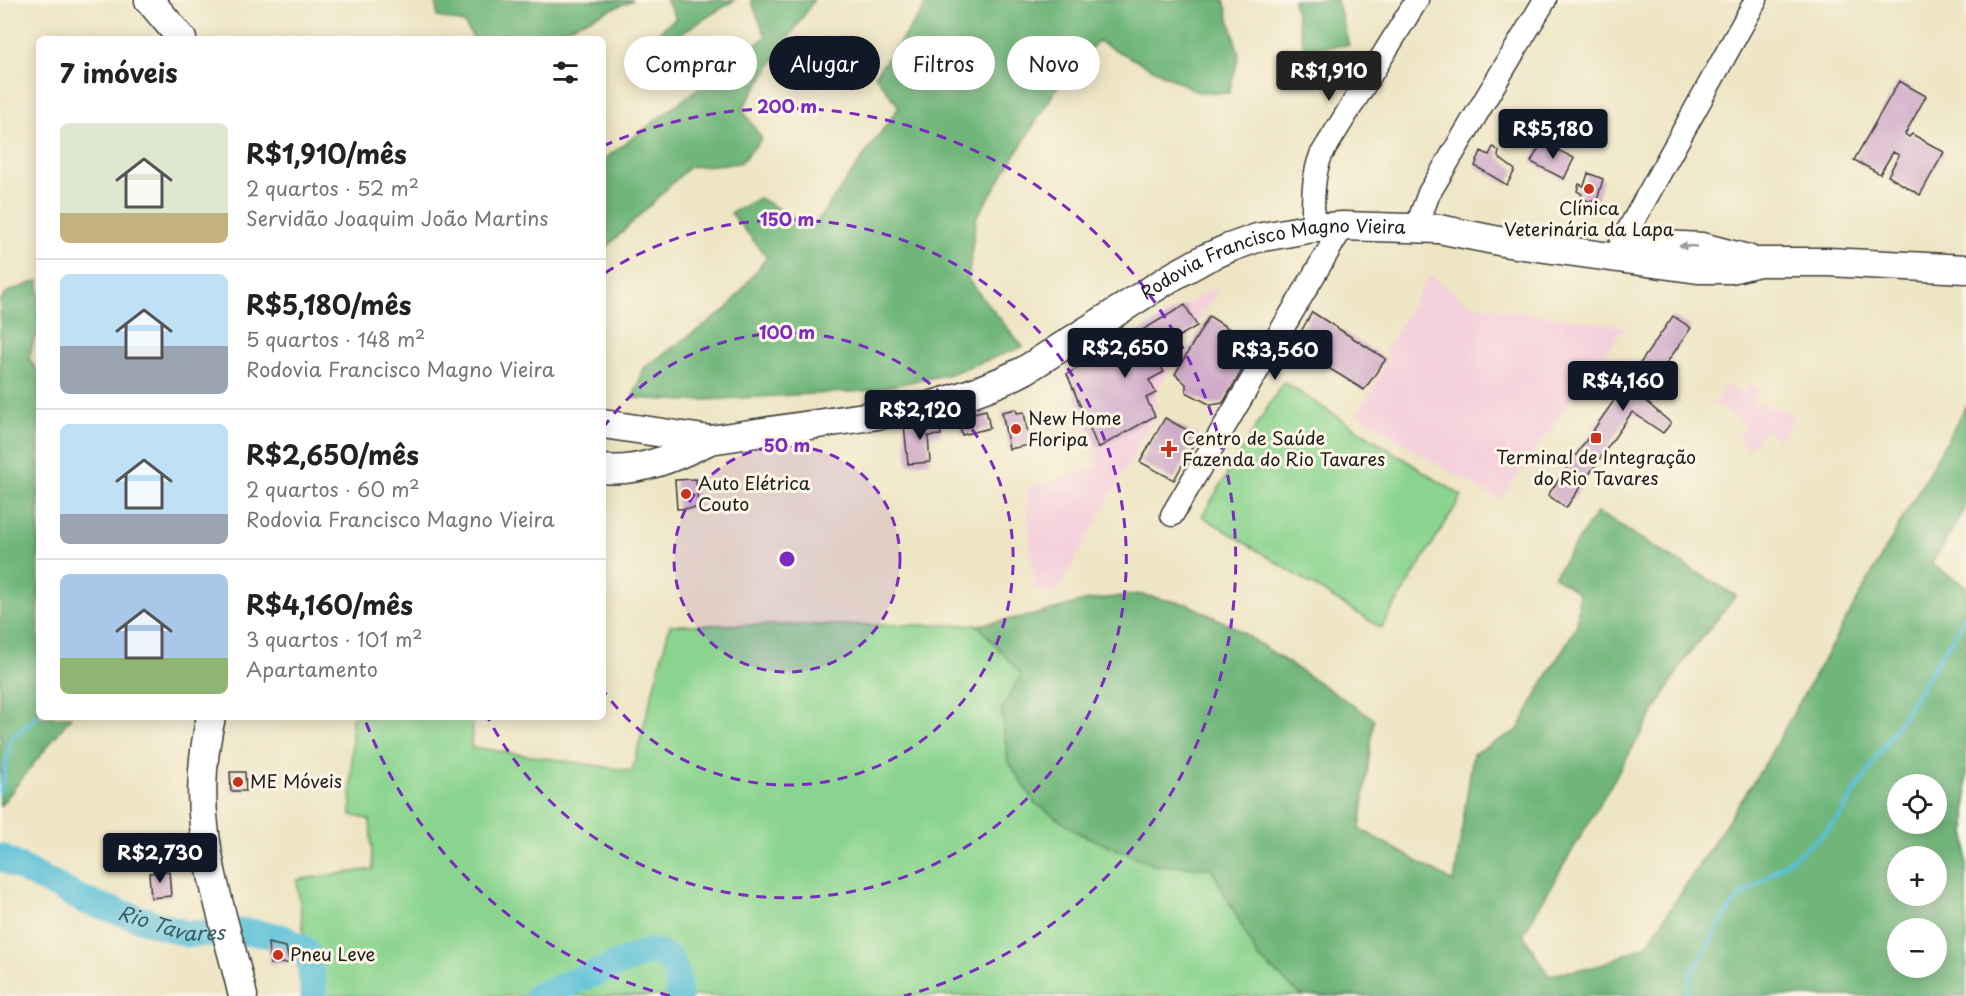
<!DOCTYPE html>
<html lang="pt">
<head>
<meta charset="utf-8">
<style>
	body { margin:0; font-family:"Playpen Sans",sans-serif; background:#f2f2f2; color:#222; height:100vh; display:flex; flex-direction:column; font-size:22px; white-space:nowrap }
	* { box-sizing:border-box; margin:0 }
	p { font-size:20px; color:#767676 }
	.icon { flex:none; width:33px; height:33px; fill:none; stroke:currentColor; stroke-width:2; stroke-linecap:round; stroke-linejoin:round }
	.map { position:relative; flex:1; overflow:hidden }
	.drawer { position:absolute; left:36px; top:36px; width:570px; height:684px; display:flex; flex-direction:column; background:#fff; border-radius:9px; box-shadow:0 3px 15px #0003 }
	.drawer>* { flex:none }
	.hud { position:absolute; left:624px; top:36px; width:570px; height:54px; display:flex; gap:12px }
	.fabs { position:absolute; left:1887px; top:774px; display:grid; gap:12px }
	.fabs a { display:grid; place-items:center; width:60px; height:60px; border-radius:50%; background:#fff; box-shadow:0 3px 15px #0003; font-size:30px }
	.price { position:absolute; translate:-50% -51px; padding:0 14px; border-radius:6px; background:#111827; color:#fff; font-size:20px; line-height:39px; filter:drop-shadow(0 2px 3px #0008) }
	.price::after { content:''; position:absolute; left:50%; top:36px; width:18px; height:14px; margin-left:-9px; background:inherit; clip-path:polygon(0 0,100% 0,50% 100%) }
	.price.active { background:#222; color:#fff }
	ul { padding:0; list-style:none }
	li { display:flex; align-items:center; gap:18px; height:150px; padding:0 24px }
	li+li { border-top:2px solid #e0e0e0 }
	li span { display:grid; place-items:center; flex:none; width:168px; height:120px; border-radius:9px; color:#555 }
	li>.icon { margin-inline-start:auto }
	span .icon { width:72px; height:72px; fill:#fffc; stroke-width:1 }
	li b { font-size:26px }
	h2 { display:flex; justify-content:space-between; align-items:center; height:72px; padding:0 24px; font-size:26px }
	.chip { padding:0 21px; border-radius:27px; background:#fff; box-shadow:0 3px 15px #0003; font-size:21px; line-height:54px }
	.chip.active { background:#111827; color:#fff }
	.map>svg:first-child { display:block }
	.built { fill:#f4cfdc }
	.green { fill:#8bd48f; stroke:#547856; stroke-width:1.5 }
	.forest { fill:#70b67a; stroke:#46694b; stroke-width:1.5; fill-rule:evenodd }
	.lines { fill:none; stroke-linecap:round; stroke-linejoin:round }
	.stream { stroke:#5ac0d7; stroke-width:4.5 }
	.river { stroke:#5ac0d7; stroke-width:27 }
	.building { fill:#cda7c7 }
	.minor-casing { stroke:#3c3a35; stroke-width:25 }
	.major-casing { stroke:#3c3a35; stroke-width:31 }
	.minor { stroke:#fff; stroke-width:22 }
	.major { stroke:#fff; stroke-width:28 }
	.oneway { fill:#999 }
	.ring { fill:none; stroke:#7b2cbf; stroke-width:3; stroke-dasharray:10 8 }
	.poi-dot { fill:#c8321e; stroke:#fcf5e5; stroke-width:2 }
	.labels { text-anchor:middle; stroke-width:6; stroke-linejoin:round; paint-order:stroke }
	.poi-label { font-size:18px; fill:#1c1c1c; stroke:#fcf5e5; text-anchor:start }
	.street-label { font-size:18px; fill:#1c1c1c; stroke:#fcf5e5 }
	.water-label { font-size:20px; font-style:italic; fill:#355e67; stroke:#fcf5e5 }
	.centre { fill:#7b2cbf; stroke:#fcf5e5; stroke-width:3 }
	.ring-label { font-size:18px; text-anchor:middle; font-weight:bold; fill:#7b2cbf; stroke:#fcf5e5; stroke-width:6; stroke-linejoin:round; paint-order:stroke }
</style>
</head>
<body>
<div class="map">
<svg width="1966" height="996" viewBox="0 0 1966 996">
	<rect width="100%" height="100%" fill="#fcf5e5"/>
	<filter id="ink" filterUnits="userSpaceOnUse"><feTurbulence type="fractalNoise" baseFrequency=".0167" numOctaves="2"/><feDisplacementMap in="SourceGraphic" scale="12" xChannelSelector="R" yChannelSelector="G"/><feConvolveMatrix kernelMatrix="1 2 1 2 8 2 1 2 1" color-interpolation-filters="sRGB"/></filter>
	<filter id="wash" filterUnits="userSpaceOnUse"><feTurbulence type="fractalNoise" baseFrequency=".008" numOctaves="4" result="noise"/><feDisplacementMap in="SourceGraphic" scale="24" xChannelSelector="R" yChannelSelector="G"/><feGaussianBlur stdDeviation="1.35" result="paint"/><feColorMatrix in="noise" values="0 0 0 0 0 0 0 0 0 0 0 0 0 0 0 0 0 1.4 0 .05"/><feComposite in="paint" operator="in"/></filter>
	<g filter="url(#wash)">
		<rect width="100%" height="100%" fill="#eee5c5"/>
		<path class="built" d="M1430,275l39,29 155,23 -124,173 -50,-28 -93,-58 33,-57 -6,-4z
			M1220,285l-64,107 -1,24 -99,178 -22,-5 -8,-100 71,-21 -30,-94z
			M1750,383l9,8 -7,10 6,5 4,-3 9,6 5,-4 19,14 -17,21 -13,-10 -15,19 -13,-10 9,-14 -32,-22 13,-19 14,11z"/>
		<path class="green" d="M1283,382l179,114 -81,132 -179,-112z
			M670,625h308l43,49 133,191 57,3 47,88 39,36 7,4h-997l-1,-43 -9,-73 76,-11 -3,-49 -19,-5 1,-98h121l-2,30 161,24z"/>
		<path class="forest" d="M436,0h197l-76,32 -12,7h-34l-4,-6 -10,6h-23l-10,-16 -27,-6z
			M666,0h69l-73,45 -6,-11 20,-16z
			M751,0h63l-72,109 20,30 -22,24 -51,4 -86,84v-91l163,-123z
			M927,0h297l15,55 -10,38 -31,-1 -100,-51 -35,37 -87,140 -8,62 55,67 -73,27 -84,17 -179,10 -54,-3 11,-30 83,-59 40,-52 -36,-44 28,-15 54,29 86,-120 -24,-32 47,-63z
			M1293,0h44l12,45 -45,3z
			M39,280v56h-4l-6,22 10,16v343h32l-71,89v-506l8,-8z
			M1966,406v102l-35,56 35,22v410h-662l-7,-4 -39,-35 -47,-89 -57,-3 -76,-32 -43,-30 -27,-42 -7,-50 20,-37 -43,-49 56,-10 50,-14 53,-7 50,10 47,23 140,92 -14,110 94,53 19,-128 45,-24 24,-46 35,-58 2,-32 -25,-18 43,-64 139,84 -51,63 -162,275 25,41 50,-9 49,-21 119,-183zM1898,784h38v40h-38zM1898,856h38v40h-38zM1898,928h38v40h-38z"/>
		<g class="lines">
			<path class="stream" d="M0,792l11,-53 28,-24
				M1687,996l3,-19 36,-63 14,-17 79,-59 21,-22 126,-200"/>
			<g class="river">
				<path id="s1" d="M0,857l85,44 102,33 64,-2 30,5 23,12 5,8 5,39"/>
				<path d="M538,996l107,-43c29,-4 33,20 34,43"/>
			</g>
		</g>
		<g id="blocks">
			<path class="building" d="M1899,81l27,15 -21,38 4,3 3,-3 32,18 -24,43 -32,-19 11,-21 -6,-3 -13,22 -26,-14z
				M1542,142l32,16 -10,21 -33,-17z
				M1493,147l6,4 -1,6 17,13 -8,15 -32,-19 6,-15 8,4z
				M1588,173l15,6 -6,22h-9l-7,-4 1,-3 -5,-3 2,-7 5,2z
				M1185,305l12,21 -45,26 12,20 -15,8 7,13 -10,5 9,18 -57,32 -31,-74z
				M1312,312l74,47 -22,31 -71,-44z
				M1209,316l47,30 -33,57 -12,2 -25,-13v-8l-11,-10z
				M1673,316l18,12 -49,70 29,25 -8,10 -31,-21 -66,96 -18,-13z
				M1016,409l1,4 7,-1 6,33 -21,4 -7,-37z
				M986,410l4,18 -28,7 -5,-18z
				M1165,418l33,18 -24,44 -34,-18z
				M940,422l1,13 -13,1 2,26 -22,2 -4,-39z
				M696,479l2,29 -21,1 -2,-29z
				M230,772h15l1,19h-15z
				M169,871l2,25 -20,2 -2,-25z
				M268,943l18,4 3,16 -19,1z"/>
		</g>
	</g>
	<g filter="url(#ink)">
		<use href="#blocks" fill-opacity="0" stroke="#3c3a35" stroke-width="1.5"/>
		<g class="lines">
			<defs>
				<path id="minor" d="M1313,228c0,-25 -1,-50 8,-73l96,-155
					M1416,228l13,-35 116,-193
					M1621,243l135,-243
					M1172,515l171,-289"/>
				<g id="major">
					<path d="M149,0l33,39"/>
					<path d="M1625,243l77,4 46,12"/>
					<path id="s2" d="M603,424l107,16 208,-31c38,-10 73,-21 107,-39l145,-92 36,-20 23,-10 28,-10 56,-10 30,-2 96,3 70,14 189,26h33l28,-7h69l138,7"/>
					<path d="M603,469c38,4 74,-13 107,-29"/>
					<path d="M211,717c-8,35 -11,73 -7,109 6,58 26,114 39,170"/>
				</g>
			</defs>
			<use href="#minor" class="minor-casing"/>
			<use href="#major" class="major-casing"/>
			<use href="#minor" class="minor"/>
			<use href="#major" class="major"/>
		</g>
		<defs><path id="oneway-solid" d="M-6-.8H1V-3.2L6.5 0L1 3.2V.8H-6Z" transform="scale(1.5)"/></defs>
		<use class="oneway" href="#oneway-solid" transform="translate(1688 246) rotate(-177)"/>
	</g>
	<circle cx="787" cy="559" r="113" fill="#7b2cbf" fill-opacity=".12"/>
	<g class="ring">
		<circle cx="787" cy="559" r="113"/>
		<path d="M603 428A226 226 0 1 1 603 690"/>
		<path d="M605 273A339 339 0 1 1 488 718"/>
		<path d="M670 996A452 452 0 0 1 364 717M603 146A452 452 0 1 1 904 996"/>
	</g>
	<g class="poi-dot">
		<circle cx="1589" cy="189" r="6"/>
		<circle cx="1016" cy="429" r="6"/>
		<rect x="1590" y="432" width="12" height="12" rx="3"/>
		<path d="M1166 440h6v6h6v6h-6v6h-6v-6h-6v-6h6z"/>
		<circle cx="686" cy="494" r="6"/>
		<circle cx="238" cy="782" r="6"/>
		<circle cx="278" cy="955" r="6"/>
	</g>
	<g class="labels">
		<g class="poi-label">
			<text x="1589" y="215" text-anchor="middle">Clínica<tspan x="1589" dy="21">Veterinária da Lapa</tspan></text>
			<text x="1028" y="425">New Home<tspan x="1028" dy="21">Floripa</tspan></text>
			<text x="1182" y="445">Centro de Saúde<tspan x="1182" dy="21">Fazenda do Rio Tavares</tspan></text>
			<text x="1596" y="464" text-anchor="middle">Terminal de Integração<tspan x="1596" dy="21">do Rio Tavares</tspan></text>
			<text x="698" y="490">Auto Elétrica<tspan x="698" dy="21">Couto</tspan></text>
			<text x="250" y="788">ME Móveis</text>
			<text x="290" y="961">Pneu Leve</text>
		</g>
		<g class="street-label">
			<text dy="6" stroke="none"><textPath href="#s2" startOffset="711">Rodovia Francisco Magno Vieira</textPath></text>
		</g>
		<g class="water-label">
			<text dy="7" stroke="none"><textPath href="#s1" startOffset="186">Rio Tavares</textPath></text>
		</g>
	</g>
	<circle cx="787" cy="559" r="9" class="centre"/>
	<g class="ring-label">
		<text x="787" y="113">200 m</text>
		<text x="787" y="226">150 m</text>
		<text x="787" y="339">100 m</text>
		<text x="787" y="452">50 m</text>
	</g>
</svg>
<div class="fabs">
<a><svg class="icon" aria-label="locate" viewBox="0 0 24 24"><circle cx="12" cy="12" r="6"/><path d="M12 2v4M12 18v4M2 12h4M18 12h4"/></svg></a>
<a>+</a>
<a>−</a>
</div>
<b class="price active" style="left:1329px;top:102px">R$1,910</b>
<b class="price" style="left:1553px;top:160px">R$5,180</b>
<b class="price" style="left:1125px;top:379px">R$2,650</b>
<b class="price" style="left:1275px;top:381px">R$3,560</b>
<b class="price" style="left:1623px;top:412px">R$4,160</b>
<b class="price" style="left:920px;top:441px">R$2,120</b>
<b class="price" style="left:160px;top:884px">R$2,730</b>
<div class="hud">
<a class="chip">Comprar</a>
<a class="chip active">Alugar</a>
<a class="chip">Filtros</a>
<a class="chip">Novo</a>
</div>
<section class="drawer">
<h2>7 imóveis<svg class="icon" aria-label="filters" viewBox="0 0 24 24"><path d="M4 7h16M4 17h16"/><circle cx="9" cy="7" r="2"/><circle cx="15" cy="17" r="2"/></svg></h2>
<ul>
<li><span style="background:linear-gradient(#dfe7d0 75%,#c2b280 0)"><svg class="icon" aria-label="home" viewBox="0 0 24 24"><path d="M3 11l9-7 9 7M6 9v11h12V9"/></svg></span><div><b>R$1,910/mês</b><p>2 quartos · 52 m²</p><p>Servidão Joaquim João Martins</p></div></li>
<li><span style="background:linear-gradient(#bfe0f5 60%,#9aa5b1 0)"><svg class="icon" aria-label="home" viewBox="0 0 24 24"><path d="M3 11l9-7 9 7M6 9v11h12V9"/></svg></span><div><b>R$5,180/mês</b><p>5 quartos · 148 m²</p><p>Rodovia Francisco Magno Vieira</p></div></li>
<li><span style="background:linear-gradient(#bfe0f5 75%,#9aa5b1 0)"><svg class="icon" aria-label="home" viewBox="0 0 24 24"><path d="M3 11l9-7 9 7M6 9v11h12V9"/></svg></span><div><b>R$2,650/mês</b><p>2 quartos · 60 m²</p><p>Rodovia Francisco Magno Vieira</p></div></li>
<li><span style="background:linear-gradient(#a9c7e8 70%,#8fb573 0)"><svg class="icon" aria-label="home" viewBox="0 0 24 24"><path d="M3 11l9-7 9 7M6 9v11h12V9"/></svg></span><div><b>R$4,160/mês</b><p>3 quartos · 101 m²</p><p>Apartamento</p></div></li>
</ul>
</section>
</div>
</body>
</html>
